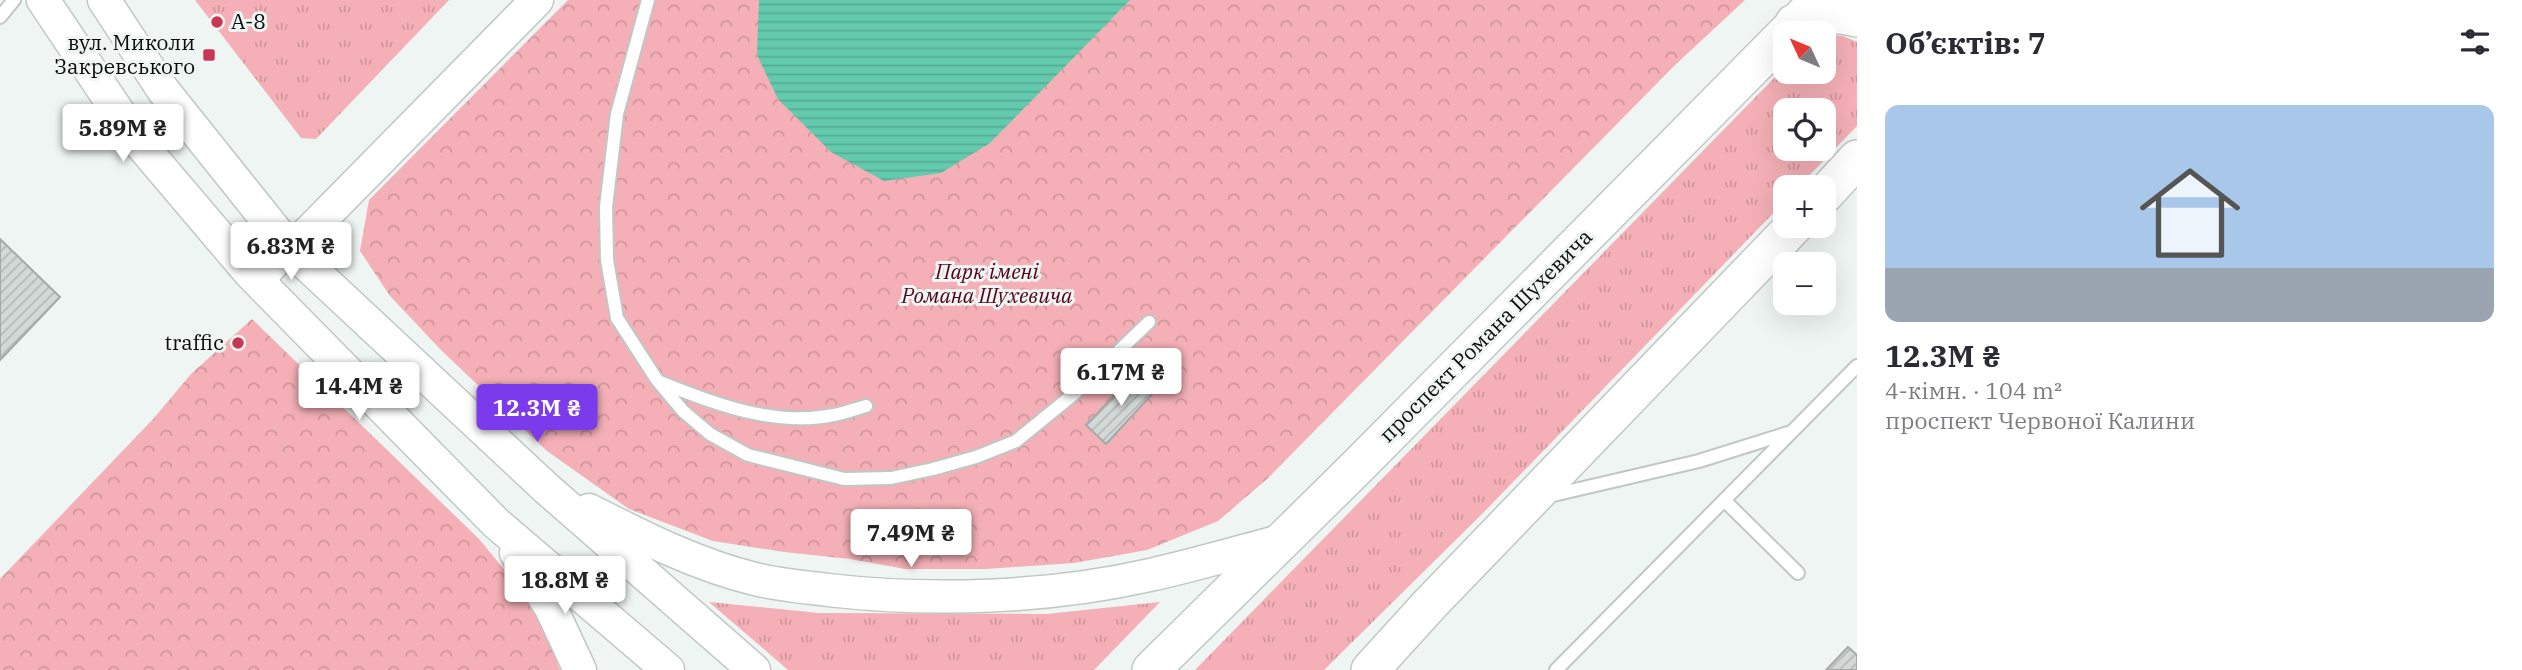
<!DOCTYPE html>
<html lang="uk">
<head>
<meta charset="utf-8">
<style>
	body { margin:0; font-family:"IBM Plex Serif",serif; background:#f7f7f7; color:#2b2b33; height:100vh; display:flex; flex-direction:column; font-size:26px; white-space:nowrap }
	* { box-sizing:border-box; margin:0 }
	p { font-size:23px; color:#7c7c81 }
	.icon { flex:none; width:38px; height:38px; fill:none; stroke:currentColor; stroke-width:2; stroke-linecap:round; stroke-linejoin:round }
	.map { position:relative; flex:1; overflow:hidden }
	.panel { display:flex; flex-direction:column; background:#fff; width:665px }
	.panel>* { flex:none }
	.needle { width:46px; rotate:314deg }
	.buttons { position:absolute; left:1773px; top:21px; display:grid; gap:14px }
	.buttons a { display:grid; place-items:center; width:63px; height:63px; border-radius:14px; background:#fff; box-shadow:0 7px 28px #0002; font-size:35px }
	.price { position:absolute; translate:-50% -60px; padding:0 16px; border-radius:7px; background:#fff; color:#222; font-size:23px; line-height:46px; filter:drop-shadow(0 2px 4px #0008) }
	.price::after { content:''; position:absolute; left:50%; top:42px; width:21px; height:16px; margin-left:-10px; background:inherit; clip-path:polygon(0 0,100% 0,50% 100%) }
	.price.active { background:#7c3aed; color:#fff }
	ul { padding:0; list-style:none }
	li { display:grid; align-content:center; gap:14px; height:371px; padding:0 28px }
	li+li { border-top:2px solid #e1e1e2 }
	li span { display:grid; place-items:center; height:217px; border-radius:14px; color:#555 }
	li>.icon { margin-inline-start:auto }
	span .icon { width:126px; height:126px; fill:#fffc; stroke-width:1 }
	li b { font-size:30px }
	h2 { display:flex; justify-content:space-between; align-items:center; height:84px; padding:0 28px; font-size:30px }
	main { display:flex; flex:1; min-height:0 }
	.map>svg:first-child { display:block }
	.grass { fill:url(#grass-tufts); fill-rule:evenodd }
	.park { fill:url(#park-crowns) }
	.water { fill:url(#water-rules) }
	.building { fill:url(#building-hatch); stroke:#a5aaa8; stroke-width:2 }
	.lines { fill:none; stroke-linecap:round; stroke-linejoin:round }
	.lane-casing { stroke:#c1c7c5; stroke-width:16 }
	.street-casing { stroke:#c1c7c5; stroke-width:26 }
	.secondary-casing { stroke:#c1c7c5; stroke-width:35 }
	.primary-casing { stroke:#c1c7c5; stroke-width:40 }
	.lane { stroke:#fff; stroke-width:12 }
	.street { stroke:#fff; stroke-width:23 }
	.secondary { stroke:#fff; stroke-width:32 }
	.primary { stroke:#fff; stroke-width:37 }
	.poi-dot { fill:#c83856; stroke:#eff5f3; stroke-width:2.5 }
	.labels { text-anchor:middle; stroke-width:6; stroke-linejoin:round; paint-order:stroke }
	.poi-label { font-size:21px; fill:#0b0d0c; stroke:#eff5f3; text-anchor:end }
	.park-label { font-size:21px; font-style:italic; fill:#52041a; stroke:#eff5f3 }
	.street-label { font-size:21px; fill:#0b0d0c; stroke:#eff5f3 }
</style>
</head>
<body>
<main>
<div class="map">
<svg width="1857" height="670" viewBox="0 0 1857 670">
	<defs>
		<pattern id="grass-tufts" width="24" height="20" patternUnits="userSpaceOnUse" patternTransform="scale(1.75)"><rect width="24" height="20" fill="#f4b0b6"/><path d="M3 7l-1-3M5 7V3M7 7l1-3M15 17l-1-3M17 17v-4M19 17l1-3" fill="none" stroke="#d0969b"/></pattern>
		<pattern id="park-crowns" width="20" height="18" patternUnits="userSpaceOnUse" patternTransform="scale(1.75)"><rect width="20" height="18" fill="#f4b0b6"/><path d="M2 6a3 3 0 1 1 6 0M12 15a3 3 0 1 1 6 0" fill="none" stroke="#d0969b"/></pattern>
		<pattern id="water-rules" width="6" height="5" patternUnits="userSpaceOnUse" patternTransform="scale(1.75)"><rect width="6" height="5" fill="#63caae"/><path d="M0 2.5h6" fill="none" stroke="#55ac94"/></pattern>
		<pattern id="building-hatch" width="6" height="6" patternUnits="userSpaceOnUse" patternTransform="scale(1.75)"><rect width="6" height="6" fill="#d3d9d7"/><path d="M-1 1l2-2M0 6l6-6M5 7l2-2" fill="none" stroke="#b4b9b7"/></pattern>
	</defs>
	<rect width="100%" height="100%" fill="#eff5f3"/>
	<path class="grass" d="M195,0h254l-133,139 -15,-1z
		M1828,35l15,1 14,6v84l-59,61h-13v14l-301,311 -160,158h-129l590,-603v5h39v-36zM1824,110v39h-39v-39z
		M709,602l110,11 228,1 113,-12 -66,68h-306z"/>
	<path class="park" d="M568,0h1177l-71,66 -407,413 -49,42 -71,29 -73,13 -89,6h-80l-55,-10 -66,-7 -71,-11 -84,-32 -82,-58 -107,-102 -50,-53 -30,-45 9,-51z
		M252,319l227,220 38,46 27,42 16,43h-560v-91l154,-161 37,-44z"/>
	<path class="water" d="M759,0h371l-140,143 -49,30 -57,8 -53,-29 -53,-53 -21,-44z"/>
	<path class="building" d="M0,239l60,58 -60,63z
		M1137,372l19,18 -50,54 -20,-19z
		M1848,647l9,8v15h-31z"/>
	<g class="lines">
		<defs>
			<path id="lane" d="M648,0l-31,114 -11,93 1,53 10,58 40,62 26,31 27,23 38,21 96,24 47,-1 42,-9 43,-12 40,-16 59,-48 74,-71
				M0,17l14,-17
				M660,382c54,22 115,45 174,33 11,-2 21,-6 32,-9
				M1549,496l150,-35 89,-28
				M1724,500l74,73
				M1556,670l301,-304"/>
			<path id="street" d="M260,284l31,-34"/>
			<path id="secondary" d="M43,0l94,140 113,133 246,250 172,147
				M104,0l59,90 128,160 255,238 208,182
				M291,250l246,-250
				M589,510c53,27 108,55 166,69 24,6 49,8 73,11 104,12 220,8 322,-15 45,-10 89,-23 134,-35
				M516,553l35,55 29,62"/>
			<path id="primary" d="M1794,23c23,-9 40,-11 63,-5
				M1824,195l33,-36
				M1151,670l206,-203 462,-467
				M1370,670l60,-66 364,-378"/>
		</defs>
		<use href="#lane" class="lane-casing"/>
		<use href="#street" class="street-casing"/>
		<use href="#secondary" class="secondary-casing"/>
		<use href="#primary" class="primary-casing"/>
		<use href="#lane" class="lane"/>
		<use href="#street" class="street"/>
		<use href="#secondary" class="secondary"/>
		<use href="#primary" class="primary"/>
	</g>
	<g class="poi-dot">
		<circle cx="217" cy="22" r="7"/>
		<rect x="202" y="48" width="14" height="14" rx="3.5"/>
		<circle cx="238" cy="343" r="7"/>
	</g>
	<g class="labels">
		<g class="poi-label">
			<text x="231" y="29" text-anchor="start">А-8</text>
			<text x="195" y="50">вул. Миколи<tspan x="195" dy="24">Закревського</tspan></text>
			<text x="224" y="350">traffic</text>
		</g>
		<g class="park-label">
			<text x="987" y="279">Парк імені<tspan x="987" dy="24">Романа Шухевича</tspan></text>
		</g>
		<g class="street-label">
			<text transform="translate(1486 336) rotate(-45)" y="7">проспект Романа Шухевича</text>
		</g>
	</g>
</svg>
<div class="buttons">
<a><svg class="needle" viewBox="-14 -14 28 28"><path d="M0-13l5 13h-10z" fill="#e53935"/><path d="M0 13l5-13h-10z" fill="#7c7c81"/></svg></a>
<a><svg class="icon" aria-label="locate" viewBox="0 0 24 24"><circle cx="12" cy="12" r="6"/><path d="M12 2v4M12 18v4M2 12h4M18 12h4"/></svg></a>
<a>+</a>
<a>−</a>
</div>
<b class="price" style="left:123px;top:164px">5.89M ₴</b>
<b class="price" style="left:291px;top:282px">6.83M ₴</b>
<b class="price" style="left:1121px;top:408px">6.17M ₴</b>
<b class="price" style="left:359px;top:422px">14.4M ₴</b>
<b class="price active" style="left:537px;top:444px">12.3M ₴</b>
<b class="price" style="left:911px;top:569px">7.49M ₴</b>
<b class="price" style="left:565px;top:616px">18.8M ₴</b>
</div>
<section class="panel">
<h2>Об’єктів: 7<svg class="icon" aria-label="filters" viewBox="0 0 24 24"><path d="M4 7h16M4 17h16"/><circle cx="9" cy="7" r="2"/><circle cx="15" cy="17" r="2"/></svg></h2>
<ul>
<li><span style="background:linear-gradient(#a9c7e8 75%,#9aa5b1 0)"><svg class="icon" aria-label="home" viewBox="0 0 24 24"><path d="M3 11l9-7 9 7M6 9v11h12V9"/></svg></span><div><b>12.3M ₴</b><p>4-кімн. · 104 m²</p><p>проспект Червоної Калини</p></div></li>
</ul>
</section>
</main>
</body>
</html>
